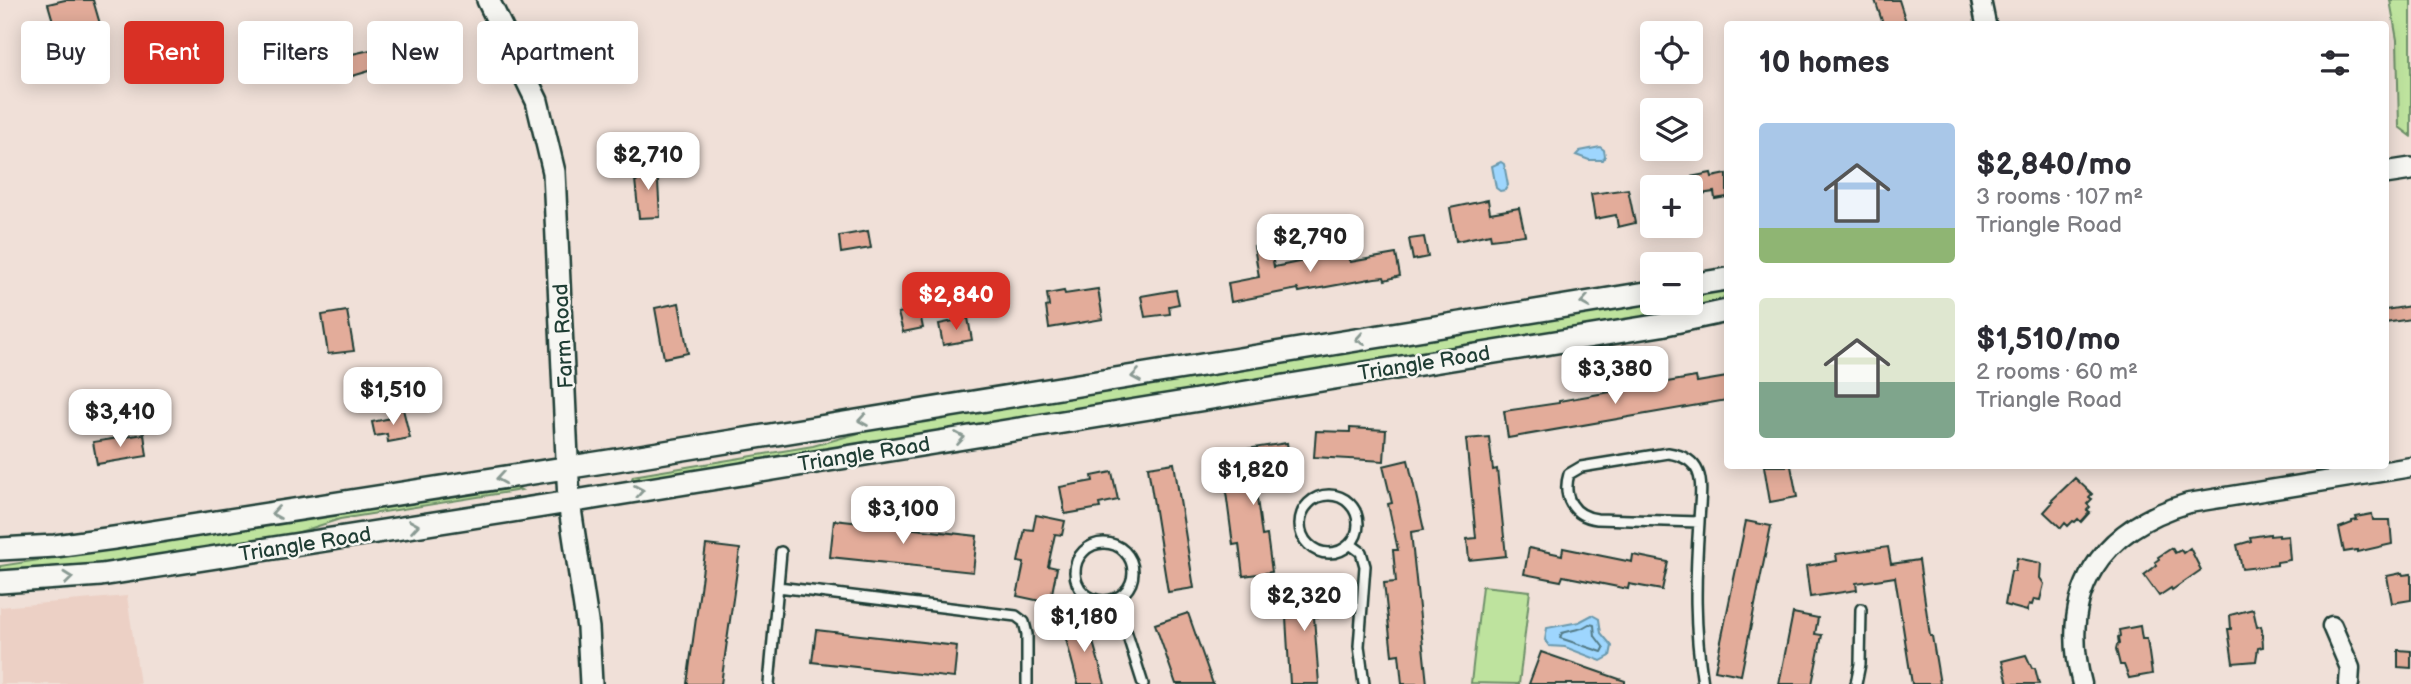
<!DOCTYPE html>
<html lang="en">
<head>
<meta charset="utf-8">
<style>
	body { margin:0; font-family:"Balsamiq Sans",sans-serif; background:#f7f7f7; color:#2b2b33; height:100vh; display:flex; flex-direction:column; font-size:26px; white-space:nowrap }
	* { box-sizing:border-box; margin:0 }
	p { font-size:23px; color:#7c7c81 }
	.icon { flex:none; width:38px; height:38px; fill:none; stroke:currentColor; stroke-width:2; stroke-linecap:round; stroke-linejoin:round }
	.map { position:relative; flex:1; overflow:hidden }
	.side { position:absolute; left:1724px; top:21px; width:665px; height:448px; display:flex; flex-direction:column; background:#fff; border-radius:7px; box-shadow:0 4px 18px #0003 }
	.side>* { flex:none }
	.guide { position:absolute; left:21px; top:21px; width:665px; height:63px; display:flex; gap:14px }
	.controls { position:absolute; left:1640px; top:21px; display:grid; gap:14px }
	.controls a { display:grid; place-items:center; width:63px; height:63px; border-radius:7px; background:#fff; box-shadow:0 4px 18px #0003; font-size:35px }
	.price { position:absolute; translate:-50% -60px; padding:0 16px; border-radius:14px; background:#fff; color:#222; font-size:23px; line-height:46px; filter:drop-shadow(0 2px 4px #0008) }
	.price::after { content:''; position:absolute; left:50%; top:42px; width:21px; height:16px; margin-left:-10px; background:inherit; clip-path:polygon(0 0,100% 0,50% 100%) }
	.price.selected { background:#d93025; color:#fff }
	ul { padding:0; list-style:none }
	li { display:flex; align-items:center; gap:21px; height:175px; padding:0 35px }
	li span { display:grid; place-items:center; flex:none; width:196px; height:140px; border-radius:7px; color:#555 }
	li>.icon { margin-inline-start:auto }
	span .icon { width:84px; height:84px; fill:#fffc; stroke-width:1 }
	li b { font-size:30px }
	h2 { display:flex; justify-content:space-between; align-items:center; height:84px; padding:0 35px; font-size:30px }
	.tag { padding:0 24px; border-radius:7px; background:#fff; box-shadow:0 4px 18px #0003; font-size:24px; line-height:63px }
	.tag.selected { background:#d93025; color:#fff }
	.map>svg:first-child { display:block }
	.built { fill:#ecd0c5 }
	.green { fill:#bee39e; stroke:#6e9069; stroke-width:2 }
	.water { fill:#9ed6fe; stroke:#6b99ad; stroke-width:2 }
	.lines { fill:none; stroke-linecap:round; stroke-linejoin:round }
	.shore { stroke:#527a85; stroke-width:2 }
	.building { fill:#e3ac9a; stroke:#1f3d34; stroke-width:2 }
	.service-casing { stroke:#1f3d34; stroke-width:14 }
	.minor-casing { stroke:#1f3d34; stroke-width:23 }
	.tertiary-casing { stroke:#1f3d34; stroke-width:26 }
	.service { stroke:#f6f6f2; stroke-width:9 }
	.minor { stroke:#f6f6f2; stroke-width:18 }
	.tertiary { stroke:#f6f6f2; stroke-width:21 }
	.oneway { stroke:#8a9a93 }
	.labels { text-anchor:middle; stroke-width:5; stroke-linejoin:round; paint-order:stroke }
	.street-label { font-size:21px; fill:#1f3d34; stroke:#f6f6f2 }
</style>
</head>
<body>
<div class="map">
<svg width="2411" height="684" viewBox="0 0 2411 684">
	<rect width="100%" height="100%" fill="#f0e0d8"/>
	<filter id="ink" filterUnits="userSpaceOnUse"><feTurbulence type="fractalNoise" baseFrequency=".0143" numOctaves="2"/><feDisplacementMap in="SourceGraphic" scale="14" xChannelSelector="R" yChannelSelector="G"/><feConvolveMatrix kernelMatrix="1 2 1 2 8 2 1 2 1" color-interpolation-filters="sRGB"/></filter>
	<g filter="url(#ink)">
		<path class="built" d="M127,596l13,88h-140v-77z"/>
		<path class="green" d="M2390,0h21v136l-12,-9 -2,-87z
			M1727,288v9l-37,13 -1035,168 -23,1 1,-3 180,-30 64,-18 775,-127v2h38l1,-9z
			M517,488l4,2 -181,29 -50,16 -203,32 -87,6v-7l487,-76z
			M1482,586l48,5 -11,93 -48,-1z"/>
		<path class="water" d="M1600,147l4,3 1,6 -2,4h-14l-13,-5 4,-4z
			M1501,162l3,2 4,21 -3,5 -5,1 -4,-3 -4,-22z
			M1592,615l7,4 2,14 11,13 -2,10 -9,5 -36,-14 -16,-1 -4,-6 2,-12 32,-6z"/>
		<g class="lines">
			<path class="shore" d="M1589,624l5,1 1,11 9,12 -2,4 -42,-14 2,-5 20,-5z"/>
		</g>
		<path class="building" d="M65,0h28l7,24 -38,9 -2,-6 -5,1 -7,-24z
			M1875,0h24l7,22 -9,2h-14z
			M384,47l6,18 -41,12 -6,-21z
			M657,165l3,52 -21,1 -4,-38 2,1 -1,-15z
			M1711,173l1,4 15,-3v23l-12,2 -1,-7 -20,3 -4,-18z
			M1628,189l7,34 -17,4 -2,-12 -21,4 -4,-25z
			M1488,200l2,13 29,-5 6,27 -34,4 -1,-5 -34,7 -6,-33z
			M868,231l3,17 -30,5 -2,-17z
			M1424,237l4,20 -15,3 -4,-21z
			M1270,243l4,24 74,-15 2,10 46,-8 4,22 -15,4 -1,-3 -9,1 -76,14 -1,-3 -67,13 -3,-19 31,-6 -5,-31z
			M1098,289l5,30 -54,9 -3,-21 3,-1 -2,-12 17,-3 1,3z
			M1176,290l3,14 -10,2 1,8 -25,3 -4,-21z
			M679,303l9,50 -24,5 -9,-50z
			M2411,306v13l-26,4v-13z
			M919,309l4,19 -20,4 -5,-19z
			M347,311l7,40 -26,3 -6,-39z
			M968,318l4,22 -29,5 -4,-21z
			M1696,377l1,5 30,-5v23l-219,38 -4,-27 55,-8v-2z
			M428,384l3,16 -13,3 -3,-17z
			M403,409l7,29 -22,4 -1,-8 -12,2 -3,-14 19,-4 -1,-6z
			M1350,428l36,2 -2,31 -70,-4 2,-26 34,1z
			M144,434l3,22 -50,8 -4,-22z
			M1489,437l4,33 4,-1 9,87 -37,4 -2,-21 9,-1 -10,-99z
			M1287,443l4,28 -37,5 8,60 5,-1 5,37 -29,4 -4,-32 -6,1 -9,-68 26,-3 -4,-25z
			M1408,460l16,70 -13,2 16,152h-25l-3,-30 -7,1 -8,-72 12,-1 -3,-32h5l-10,-46 4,-1 -9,-37z
			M1174,463l20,125 -26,4 -20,-125z
			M1764,466h27l6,31 -27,5z
			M1112,472l6,28 -19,4 1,4 -35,6 -5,-27 33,-6 -1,-5z
			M2075,478l17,16 -3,3 3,2 -5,5 3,3 -3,3 3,2 -9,10 -3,-3 -3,3 -2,-1 -5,5 -3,-3 -4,5 -17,-16 9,-10 -2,-1z
			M2372,514l1,6h17l2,24 -35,8v-2l-13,2 -5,-24 13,-5v-2l5,-1 -1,-3z
			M1036,515l29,6 -3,14 -7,-1 -7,32 9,2 -7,35 -33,-7 7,-33 -6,-1 7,-33 8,1z
			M834,520l143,16 -4,36 -143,-15z
			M1746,521l25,5 -16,79h-2h2l-14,70 -26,-5z
			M2270,534v2l9,-1v2l9,-1 2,24 -13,2v3l-35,4 -5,-24 14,-4 -1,-4z
			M706,545l34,4 -19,135h-34z
			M1888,547l3,17 28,-4 11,76h2l8,48h-28l-17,-107 -39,6 1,7 -47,7 -4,-31 31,-5 -1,-7z
			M1529,548l33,7 1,-7 69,14 1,-7 35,7 -6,28 -33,-6 -1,5 -65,-13 -2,5 -37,-7z
			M2172,548l3,5 6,-3 2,3 7,-5 11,22 -29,20 -1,-2 -12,8 -15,-21 13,-10 -2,-3 4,-3 -1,-2z
			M2017,558l24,5 -1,15 4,6 -4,16 -6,-1 -2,6 -3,-1 -2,7 -22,-6 6,-34h4z
			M2402,573l1,2 8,-1v26l-19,3 -5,-27z
			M1322,582l2,35h-10l5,67h-29l-4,-66 9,-1 -2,-33z
			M2253,609l4,18 4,-1 1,4 1,17 -5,1 -2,13 -23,2 -5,-34h3l-1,-14z
			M1188,613l25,71h-37l-21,-60z
			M1793,613l25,5 -3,16 7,1 -10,49h-33z
			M1087,621l18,63h-27l-15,-56z
			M2140,626l2,13h5l5,35 -23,4 -5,-13h-4l-4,-16 1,-4 2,-1 -1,-7 2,-1 -1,-6z
			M816,630l141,16 -3,32 -142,-16z
			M2398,650l13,1v17l-13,-1z
			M1541,652l84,29v3h-96z
			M2026,655l6,13h3l4,16h-31l-6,-23z"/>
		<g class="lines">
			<defs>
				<path id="service" d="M1668,453c42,6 32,37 31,69l-102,-3c-24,-3 -35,-22 -28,-45l12,-7z
					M1300 524a29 29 0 1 1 58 0a29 29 0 1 1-58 0Z
					M1699,522c-4,58 -5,105 4,162
					M1075 572a29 29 0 1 1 58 0a29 29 0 1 1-58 0Z
					M1350,544l11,8 4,14 -6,80 5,38
					M778,587l238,29 8,6 3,12v50
					M1116,599l27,85
					M769,684l12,-132
					M1856,684l4,-20 1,-55"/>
				<path id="minor" d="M1981,0l5,24
					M2332,626l18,42 -1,16
					M2082,684c-24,-92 18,-155 107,-181l222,-36"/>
				<path id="tertiary" d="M488,0l49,101 17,71 15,330 19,126 3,56
					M2385,173l26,-4
					M1690,285l37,-6
					M0,549l55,-3 59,-8 502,-78 1036,-168
					M0,582l101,-7 468,-73 1092,-177 66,-14"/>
			</defs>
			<use href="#service" class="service-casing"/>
			<use href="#minor" class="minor-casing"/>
			<use href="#tertiary" class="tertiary-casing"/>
			<use href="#service" class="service"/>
			<use href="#minor" class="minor"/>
			<use href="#tertiary" class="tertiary"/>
		</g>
		<defs><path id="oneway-chevron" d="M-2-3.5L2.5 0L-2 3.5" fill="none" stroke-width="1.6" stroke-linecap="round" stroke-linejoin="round" transform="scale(1.75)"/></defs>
		<g class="oneway">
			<use href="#oneway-chevron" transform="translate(1585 302) rotate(171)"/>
			<use href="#oneway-chevron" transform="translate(1360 339) rotate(170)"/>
			<use href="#oneway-chevron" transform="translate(1136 376) rotate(171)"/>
			<use href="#oneway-chevron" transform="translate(863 420) rotate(171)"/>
			<use href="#oneway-chevron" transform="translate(960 438) rotate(-9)"/>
			<use href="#oneway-chevron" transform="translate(501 478) rotate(171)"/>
			<use href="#oneway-chevron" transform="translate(639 491) rotate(-10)"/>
			<use href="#oneway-chevron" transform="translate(276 513) rotate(171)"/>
			<use href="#oneway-chevron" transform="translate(414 526) rotate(-9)"/>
			<use href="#oneway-chevron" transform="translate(68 578) rotate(-6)"/>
		</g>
	</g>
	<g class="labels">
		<g class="street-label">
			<text transform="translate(563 336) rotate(-93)" y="7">Farm Road</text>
			<text transform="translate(1424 363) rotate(-9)" y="7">Triangle Road</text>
			<text transform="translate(864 454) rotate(-9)" y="7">Triangle Road</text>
			<text transform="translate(305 544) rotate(-9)" y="7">Triangle Road</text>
		</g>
	</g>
</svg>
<div class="controls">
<a><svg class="icon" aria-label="locate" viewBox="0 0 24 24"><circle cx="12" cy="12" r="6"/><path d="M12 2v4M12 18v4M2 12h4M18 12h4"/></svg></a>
<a><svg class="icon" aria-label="layers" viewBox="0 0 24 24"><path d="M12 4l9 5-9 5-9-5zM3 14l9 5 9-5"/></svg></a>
<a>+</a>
<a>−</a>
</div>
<b class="price" style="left:648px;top:192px">$2,710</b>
<b class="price" style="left:1310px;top:274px">$2,790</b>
<b class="price selected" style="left:956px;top:332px">$2,840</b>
<b class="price" style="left:1615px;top:406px">$3,380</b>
<b class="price" style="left:393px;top:427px">$1,510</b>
<b class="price" style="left:120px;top:449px">$3,410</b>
<b class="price" style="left:1253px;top:507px">$1,820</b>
<b class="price" style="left:903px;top:546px">$3,100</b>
<b class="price" style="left:1304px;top:633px">$2,320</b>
<b class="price" style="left:1084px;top:654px">$1,180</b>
<div class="guide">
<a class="tag">Buy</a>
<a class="tag selected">Rent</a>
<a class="tag">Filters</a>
<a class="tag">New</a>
<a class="tag">Apartment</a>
</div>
<section class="side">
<h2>10 homes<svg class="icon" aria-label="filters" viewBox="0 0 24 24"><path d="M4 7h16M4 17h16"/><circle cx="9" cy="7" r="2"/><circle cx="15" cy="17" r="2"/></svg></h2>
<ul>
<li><span style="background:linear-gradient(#a9c7e8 75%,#8fb573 0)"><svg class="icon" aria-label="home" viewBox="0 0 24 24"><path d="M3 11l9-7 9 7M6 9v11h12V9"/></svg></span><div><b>$2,840/mo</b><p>3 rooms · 107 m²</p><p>Triangle Road</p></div></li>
<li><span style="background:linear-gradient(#dfe7d0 60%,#7fa58c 0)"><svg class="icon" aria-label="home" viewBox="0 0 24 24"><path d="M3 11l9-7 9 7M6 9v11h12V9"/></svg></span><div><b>$1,510/mo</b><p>2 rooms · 60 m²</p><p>Triangle Road</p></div></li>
</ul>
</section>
</div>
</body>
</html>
